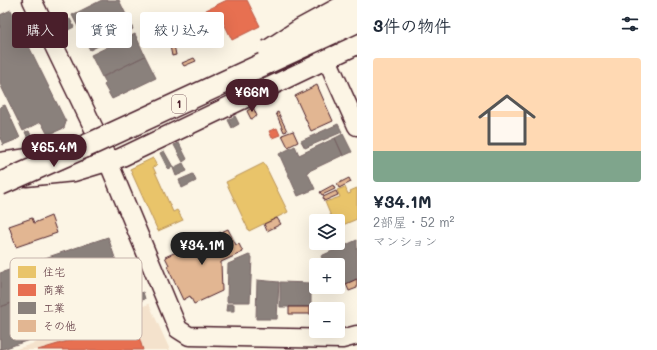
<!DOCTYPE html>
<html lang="ja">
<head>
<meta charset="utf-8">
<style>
	body { margin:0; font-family:Mali,"Klee One",sans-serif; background:#f6f6f7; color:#1f2937; height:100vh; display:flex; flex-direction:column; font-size:15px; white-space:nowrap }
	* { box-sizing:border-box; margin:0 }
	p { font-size:13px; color:#747a83 }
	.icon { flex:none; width:22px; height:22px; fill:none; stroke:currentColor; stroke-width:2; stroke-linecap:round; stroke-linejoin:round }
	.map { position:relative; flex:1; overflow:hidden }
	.panel { display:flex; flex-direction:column; background:#fff; width:300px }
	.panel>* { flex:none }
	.banner { position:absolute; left:12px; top:12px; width:285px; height:36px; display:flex; gap:8px }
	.fabs { position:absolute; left:309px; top:214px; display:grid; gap:8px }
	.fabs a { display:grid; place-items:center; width:36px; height:36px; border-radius:4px; background:#fff; box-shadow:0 4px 16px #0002; font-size:20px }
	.price { position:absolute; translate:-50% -34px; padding:0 9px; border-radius:14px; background:#4a1f2b; color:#fff; font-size:13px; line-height:26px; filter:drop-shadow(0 1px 2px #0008) }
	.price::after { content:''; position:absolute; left:50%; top:24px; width:12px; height:9px; margin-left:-6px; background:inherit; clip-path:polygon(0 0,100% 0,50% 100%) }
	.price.active { background:#222; color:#fff }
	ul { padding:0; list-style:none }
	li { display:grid; align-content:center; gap:8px; height:212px; padding:0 16px }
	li+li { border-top:1px solid #e0e1e3 }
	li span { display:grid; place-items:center; height:124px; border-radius:4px; color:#555 }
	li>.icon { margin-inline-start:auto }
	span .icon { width:72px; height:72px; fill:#fffc; stroke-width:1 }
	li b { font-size:17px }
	h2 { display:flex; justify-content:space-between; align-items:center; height:48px; padding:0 16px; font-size:17px }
	.tag { padding:0 14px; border-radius:4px; background:#fff; box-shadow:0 4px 16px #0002; font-size:14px; line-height:36px }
	.tag.active { background:#4a1f2b; color:#fff }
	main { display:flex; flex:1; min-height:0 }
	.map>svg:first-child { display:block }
	.built { fill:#f4e2cc }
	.homes { fill:#e9c46a; stroke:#b99257 }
	.shops { fill:#e76f51; stroke:#b85746 }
	.industry { fill:#8a817c; stroke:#776464 }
	.building { fill:#e2b692; stroke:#4a1f2b }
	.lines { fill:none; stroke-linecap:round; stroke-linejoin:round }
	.secondary-casing { stroke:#4a1f2b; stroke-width:21 }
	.highway-casing { stroke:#4a1f2b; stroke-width:25 }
	.secondary { stroke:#fcf5e5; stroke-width:18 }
	.highway { stroke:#fcf5e5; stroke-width:22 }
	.highway-bridge-casing { stroke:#4a1f2b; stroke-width:25; stroke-linecap:butt }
	.highway-bridge { stroke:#fcf5e5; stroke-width:22 }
	.labels { text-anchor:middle; stroke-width:4; stroke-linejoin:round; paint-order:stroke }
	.shield { fill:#fcf5e5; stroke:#7f5f63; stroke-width:1 }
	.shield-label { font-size:11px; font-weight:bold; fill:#4a1f2b }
	.key { fill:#fcf5e5; stroke:#c7b5ad; stroke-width:1 }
	.key-label { font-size:11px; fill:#4a1f2b }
</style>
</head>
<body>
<main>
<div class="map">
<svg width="357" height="350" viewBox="0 0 357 350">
	<rect width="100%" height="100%" fill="#fcf5e5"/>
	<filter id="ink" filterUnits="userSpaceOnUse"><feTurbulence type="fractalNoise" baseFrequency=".025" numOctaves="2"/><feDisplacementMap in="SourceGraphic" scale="8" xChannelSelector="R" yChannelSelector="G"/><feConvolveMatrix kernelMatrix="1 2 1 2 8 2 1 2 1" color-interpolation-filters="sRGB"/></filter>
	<g filter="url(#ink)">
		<path class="built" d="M149,304l21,46h-156z"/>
		<path class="homes" d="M153,158l4,7 -4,2 20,45 4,-2 6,10 -25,11 -28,-62z
			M264,163l24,49 -39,19 -23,-49z
			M345,187l3,7 3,-1 -1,-2 7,-3v31l-19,8v-6h-5l-8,-19 15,-5 -3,-7z"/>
		<path class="shops" d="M227,0h20l13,26 -28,14 -13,-27 -10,5 -3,-8z
			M277,128l3,7 -8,3 -3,-7z
			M134,321l9,29h-105z"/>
		<path class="industry" d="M102,0h17l14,29 -43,21 -18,-35z
			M11,10l55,112 -2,6 -16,7 -7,-13 -18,9 -23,-47v-69z
			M70,19l4,8 -12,6 -4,-9z
			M135,34l10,22 -43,21 -11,-22z
			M145,56l11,22 -44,21 -8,-14 2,-2 -3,-6z
			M5,105l15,33 -17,7 -3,-8v-30z
			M235,116l4,8 -7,4 -4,-8z
			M338,124l4,8 -37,16 -4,-7z
			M29,131l4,9 -4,1 -4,-9z
			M343,134l9,18 -9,4 -8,-18z
			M335,138l8,17 -36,17 8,17 -17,7 -19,-42 16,-8 4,9z
			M179,143l8,16 -4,3 -9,-17z
			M164,151l9,16 -5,2 -8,-16z
			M183,163l4,8 -11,5 -3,-8z
			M193,174l3,7 -14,7 -3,-8z
			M108,237l10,30 -118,40v-34z
			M357,240v39l-19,8v-22h-13l-4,-9z
			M249,255l3,2 -2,45h-23l1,-38z
			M118,267l13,38 -131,45v-43z
			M257,280l22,2 -2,37h-21z
			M280,282l31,1v24h-31z
			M143,292l2,7 -8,3 -2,-7z
			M227,304h7v7h-8z"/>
		<path class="building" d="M173,40l3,15 -4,1 -3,-15z
			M194,58l2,3 -12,5 -2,-3z
			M317,85l16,36 -22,10 -16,-35z
			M253,107l4,9 -6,3 -4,-8z
			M278,112l9,19 -3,1 -8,-19z
			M293,131l5,11 -10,5 -6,-12z
			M349,178l2,4 -12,6 -2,-4z
			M333,185l2,4 -13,6 -2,-3z
			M336,191l2,4 -14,6 -1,-4z
			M51,216l6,17 -41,14 -7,-21 23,-8 2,5z
			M277,218l4,6 -14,7 -3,-7z
			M228,229l8,16 3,-1 4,8 -22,10 1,29 -28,13 -4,-8 -7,4 -16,-34 2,-1 -4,-8z
			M357,279v9l-8,3 -3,-7z
			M289,307h21v7h-21z"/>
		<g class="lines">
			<defs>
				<path id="secondary" d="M32,0l65,135 81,194 11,7 153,3 15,-4
					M322,48l35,78
					M0,162l42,-6 15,-4
					M26,177l48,-5 46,-14 237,-113"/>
				<path id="highway" d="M347,38l10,-2"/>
			</defs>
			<use href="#secondary" class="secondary-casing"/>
			<use href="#highway" class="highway-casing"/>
			<use href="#secondary" class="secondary"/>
			<use href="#highway" class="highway"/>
			<defs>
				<path id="highway-bridge" d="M269,51l32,-21 55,-30
					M0,184l95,-42 262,-121"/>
			</defs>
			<use href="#highway-bridge" class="highway-bridge-casing"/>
			<use href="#highway-bridge" class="highway-bridge"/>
		</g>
	</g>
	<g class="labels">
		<rect class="shield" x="172" y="95" width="14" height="18" rx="3"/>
		<g class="shield-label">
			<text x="179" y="108">1</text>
		</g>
	</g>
	<rect x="10" y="258" width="132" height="82" rx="6" class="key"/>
	<rect x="18" y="266" width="18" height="12" fill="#e9c46a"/>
	<rect x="18" y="284" width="18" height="12" fill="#e76f51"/>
	<rect x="18" y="302" width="18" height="12" fill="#8a817c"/>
	<rect x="18" y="320" width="18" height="12" fill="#e2b692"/>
	<g class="key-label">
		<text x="43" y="276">住宅</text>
		<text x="43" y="294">商業</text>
		<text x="43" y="312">工業</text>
		<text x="43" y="330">その他</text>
	</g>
</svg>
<div class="fabs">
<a><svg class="icon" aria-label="layers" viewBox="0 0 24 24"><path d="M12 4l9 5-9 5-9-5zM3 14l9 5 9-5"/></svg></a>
<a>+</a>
<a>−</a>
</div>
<b class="price" style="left:252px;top:113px">¥66M</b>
<b class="price" style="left:54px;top:168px">¥65.4M</b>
<b class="price active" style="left:202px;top:266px">¥34.1M</b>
<div class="banner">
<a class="tag active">購入</a>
<a class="tag">賃貸</a>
<a class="tag">絞り込み</a>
</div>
</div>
<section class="panel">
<h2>3件の物件<svg class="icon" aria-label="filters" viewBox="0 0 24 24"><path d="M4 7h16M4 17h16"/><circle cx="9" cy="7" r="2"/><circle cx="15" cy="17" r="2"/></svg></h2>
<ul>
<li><span style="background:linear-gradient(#ffd9b3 75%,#7fa58c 0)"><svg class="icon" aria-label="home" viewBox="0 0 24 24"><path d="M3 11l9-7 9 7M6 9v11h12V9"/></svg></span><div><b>¥34.1M</b><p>2部屋 · 52 m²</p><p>マンション</p></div></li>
</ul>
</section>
</main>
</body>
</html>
